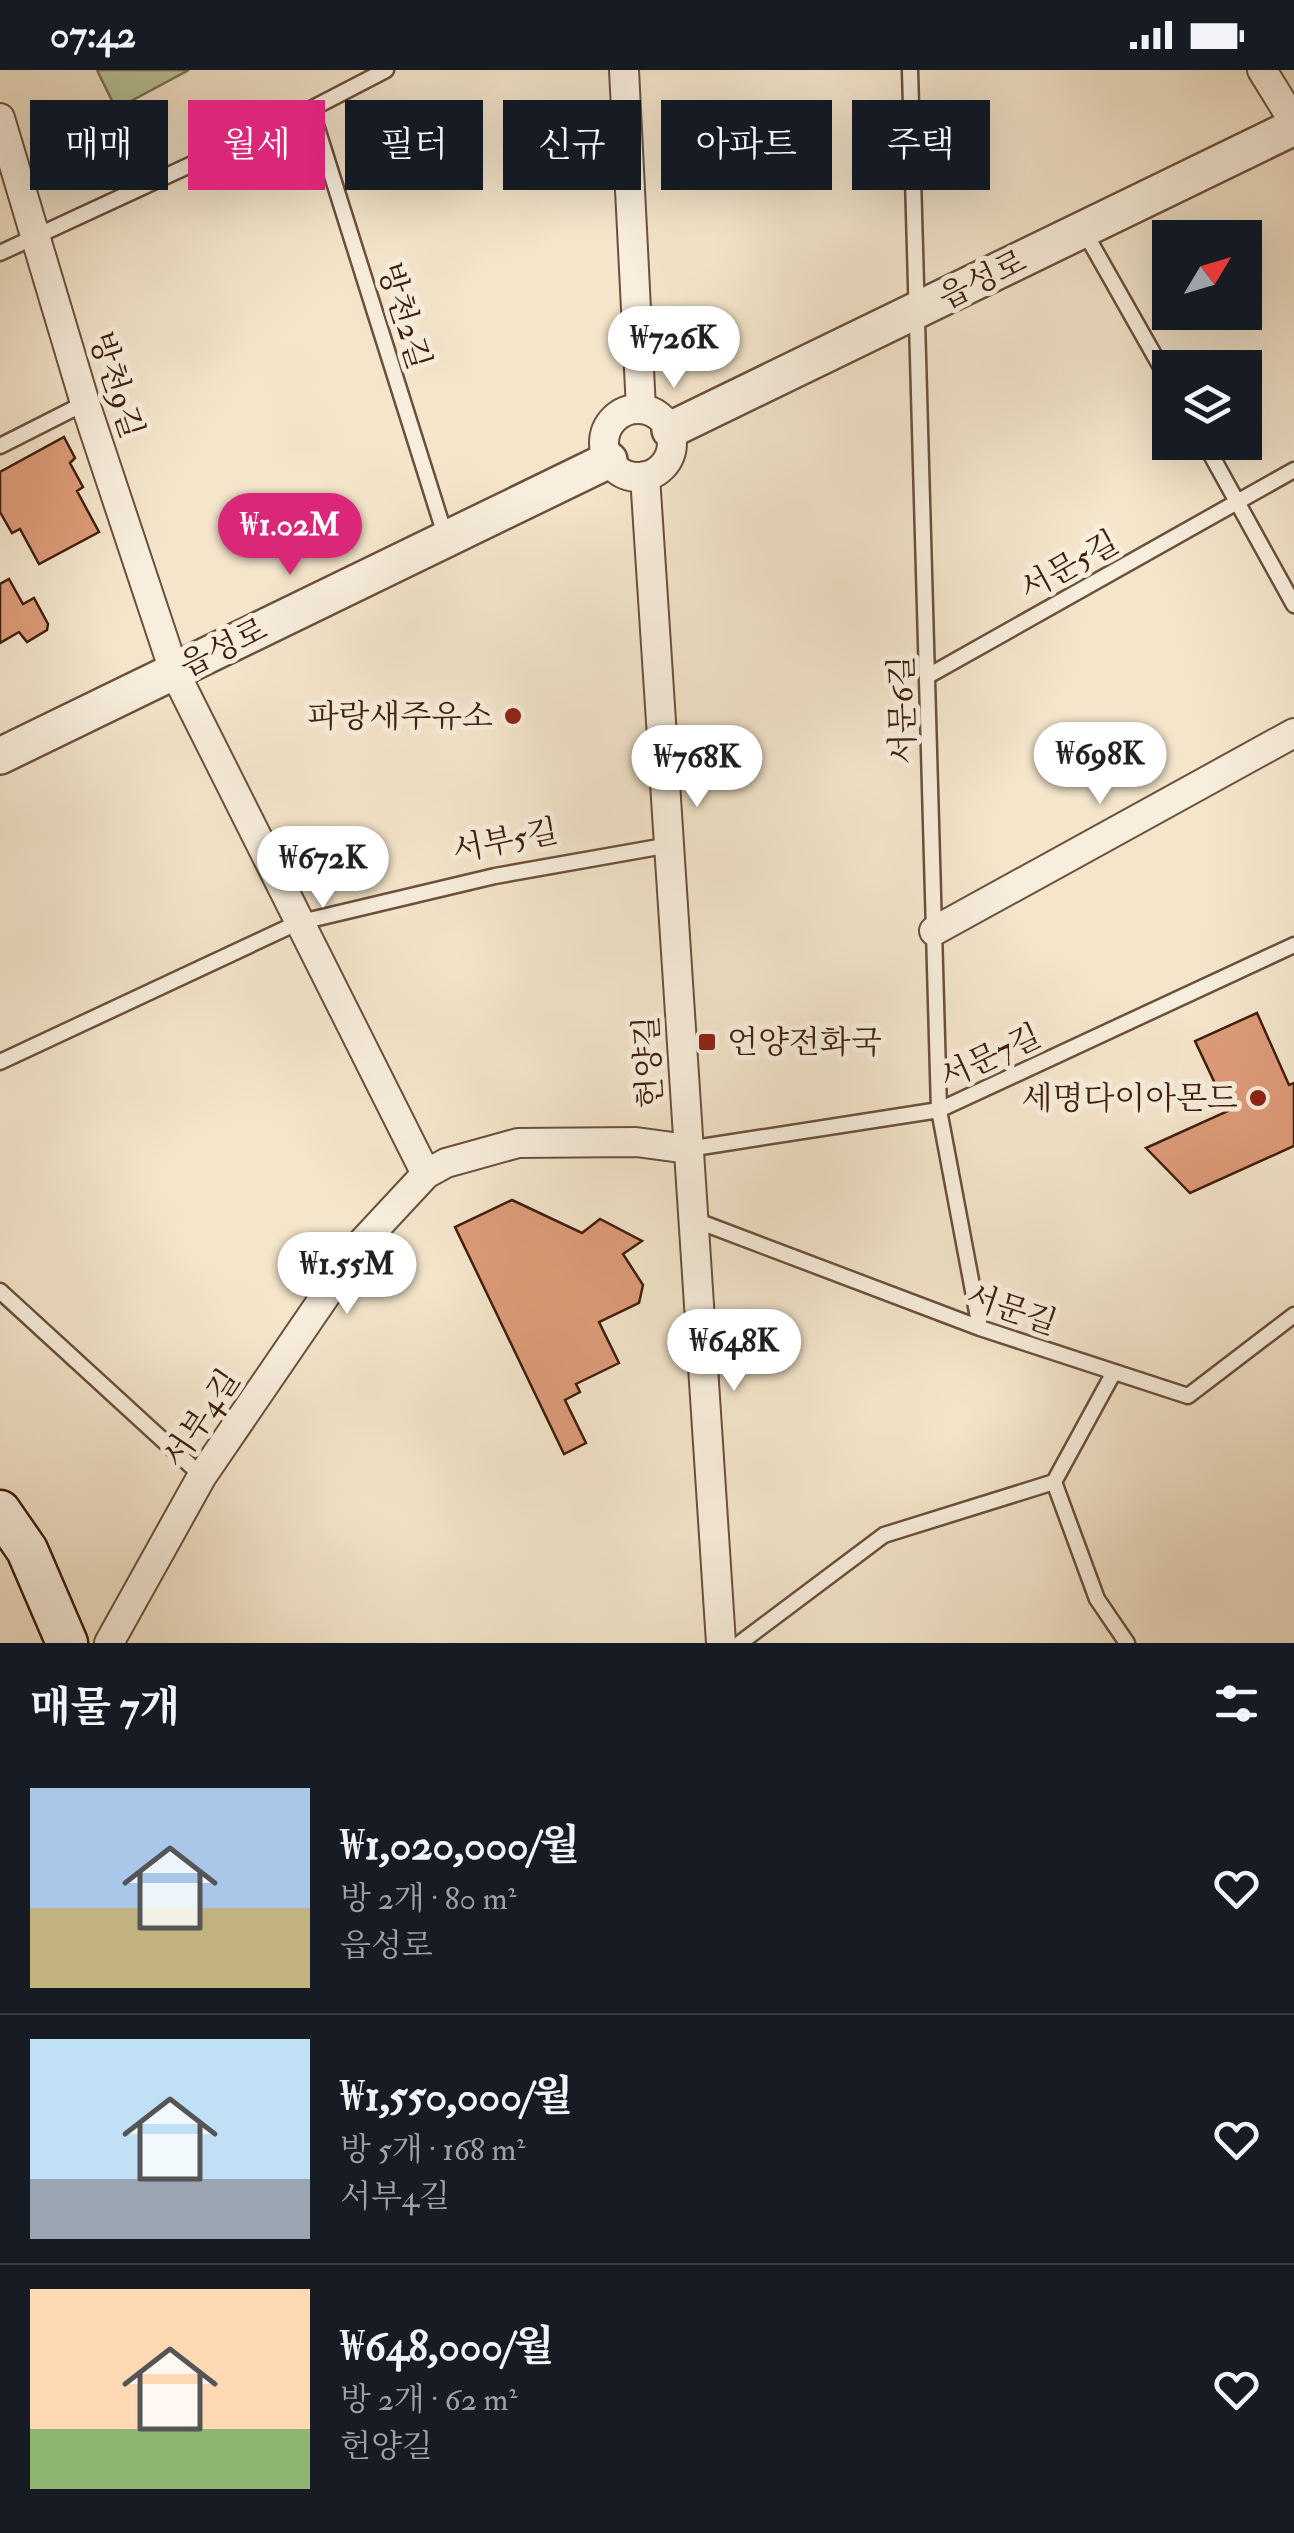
<!DOCTYPE html>
<html lang="ko">
<head>
<meta charset="utf-8">
<style>
	body { margin:0; font-family:"IM FELL Double Pica","Noto Serif KR",serif; background:#20242c; color:#f1f3f6; height:100vh; display:flex; flex-direction:column; font-size:38px; white-space:nowrap }
	* { box-sizing:border-box; margin:0 }
	p { font-size:32px; color:#9ea1a6 }
	.icon { flex:none; width:55px; height:55px; fill:none; stroke:currentColor; stroke-width:2; stroke-linecap:round; stroke-linejoin:round }
	.map { position:relative; height:1573px; overflow:hidden }
	.panel { display:flex; flex-direction:column; background:#171b24; flex:1 }
	.panel>* { flex:none }
	.top-card { position:absolute; left:30px; top:30px; width:1235px; height:90px; display:flex; gap:20px }
	.needle { width:65px; rotate:52deg }
	.fabs { position:absolute; left:1152px; top:150px; display:grid; gap:20px }
	.fabs a { display:grid; place-items:center; width:110px; height:110px; border-radius:0px; background:#171b24; box-shadow:0 10px 40px #0002; font-size:50px }
	.price { position:absolute; translate:-50% -85px; padding:0 22px; border-radius:35px; background:#fff; color:#222; font-size:32px; line-height:65px; filter:drop-shadow(0 2px 5px #0008) }
	.price::after { content:''; position:absolute; left:50%; top:60px; width:30px; height:22px; margin-left:-15px; background:inherit; clip-path:polygon(0 0,100% 0,50% 100%) }
	.price.selected { background:#db2777; color:#fff }
	ul { padding:0; list-style:none }
	li { display:flex; align-items:center; gap:30px; height:250px; padding:0 30px }
	li+li { border-top:2px solid #363941 }
	li span { display:grid; place-items:center; flex:none; width:280px; height:200px; border-radius:0px; color:#555 }
	li>.icon { margin-inline-start:auto }
	span .icon { width:120px; height:120px; fill:#fffc; stroke-width:1 }
	li b { font-size:42px }
	h2 { display:flex; justify-content:space-between; align-items:center; height:120px; padding:0 30px; font-size:42px }
	.chip { padding:0 35px; border-radius:0px; background:#171b24; box-shadow:0 10px 40px #0002; font-size:35px; line-height:90px }
	.chip.selected { background:#db2777; color:#fff }
	.status { display:flex; justify-content:space-between; align-items:center; height:70px; padding:0 50px; background:#171b24; direction:ltr }
	.status svg { height:28px; fill:currentColor }
	.map>svg:first-child { display:block }
	.green { fill:#b9c599; stroke:#7c7253; stroke-width:2.5 }
	.building { fill:#de9c7a; stroke:#3f1e0d; stroke-width:2.5 }
	.lines { fill:none; stroke-linecap:round; stroke-linejoin:round }
	.service-casing { stroke:#6c503c; stroke-width:19 }
	.minor-casing { stroke:#6c503c; stroke-width:32 }
	.tertiary-casing { stroke:#6c503c; stroke-width:40 }
	.secondary-casing { stroke:#3f1e0d; stroke-width:45 }
	.service { stroke:#f8eedd; stroke-width:14 }
	.minor { stroke:#f8eedd; stroke-width:28 }
	.tertiary { stroke:#f8eedd; stroke-width:35 }
	.secondary { stroke:#f8eedd; stroke-width:40 }
	.poi-dot { fill:#8f2418; stroke:#f8eedd; stroke-width:4 }
	.labels { text-anchor:middle; stroke-width:10; stroke-linejoin:round; paint-order:stroke }
	.street-label { font-size:32px; fill:#3f1e0d; stroke:#f8eedd }
	.poi-label { font-size:32px; fill:#3f1e0d; stroke:#f8eedd; text-anchor:end }
</style>
</head>
<body>
<div class="status"><b>07:42</b><svg viewBox="0 0 49 12"><path d="M0 12V9h3v3zM5 12V6h3v6zM10 12V3h3v9zM15 12V0h3v12zM26 1h20v11H26zM47 4h2v5h-2z"/></svg></div>
<div class="map">
<svg width="1294" height="1573" viewBox="0 0 1294 1573">
	<rect width="100%" height="100%" fill="#f4e5cb"/>
	<filter id="stains"><feTurbulence type="fractalNoise" baseFrequency=".002" numOctaves="4"/><feColorMatrix values="0 0 0 0 .2 0 0 0 0 .09 0 0 0 0 .02 0 0 0 .5 -.17"/></filter>
	<radialGradient id="worn" r=".72"><stop offset=".6" stop-color="#630" stop-opacity="0"/><stop offset="1" stop-color="#630" stop-opacity=".3"/></radialGradient>
	<path class="green" d="M97,0h92l-73,39z"/>
	<path class="building" d="M64,367l11,21 -5,5 13,24 -6,4 22,41 -60,32 -19,-35 -8,4 -12,-21v-40z
		M9,509l14,25 11,-6 14,26 -1,6 -20,12 -8,-10 -19,11v-59z
		M1257,943l32,72 5,-2v63l-104,47 -44,-45 82,-37 -33,-70z
		M512,1130l70,33 18,-14 42,22 -19,13 20,31 -4,18 -40,19 20,41 -43,21 4,8 -15,8 21,43 -22,11 -109,-227z"/>
	<g class="lines">
		<defs>
			<path id="service" d="M910,0l29,1040 41,218
				M311,39l135,429
				M1084,161l86,152
				M0,183l311,-144 75,-39
				M1204,372l90,163
				M0,376l85,-43
				M928,606l366,-206
				M0,992l297,-139 198,-47 175,-31
				M688,1079l251,-39 355,-165
				M695,1150l285,108 208,68 106,-81
				M0,1221l202,185
				M1054,1412l43,117 30,44
				M740,1573l144,-108 170,-53 60,-110"/>
			<path id="minor" d="M624,0l17,339
				M1262,0l32,52
				M0,48l85,285 89,268 252,503
				M604 373a34 34 0 1 1 68 0a34 34 0 1 1-68 0Z
				M645,406l76,1167
				M934,861l360,-198
				M109,1573l93,-167 158,-231 66,-71 20,-11 72,-20 118,-1 52,7"/>
			<path id="tertiary" d="M670,360l624,-303
				M0,686l609,-296"/>
			<path id="secondary" d="M0,1441l27,39 40,93"/>
		</defs>
		<use href="#service" class="service-casing"/>
		<use href="#minor" class="minor-casing"/>
		<use href="#tertiary" class="tertiary-casing"/>
		<use href="#secondary" class="secondary-casing"/>
		<use href="#service" class="service"/>
		<use href="#minor" class="minor"/>
		<use href="#tertiary" class="tertiary"/>
		<use href="#secondary" class="secondary"/>
	</g>
	<g class="poi-dot">
		<circle cx="513" cy="646" r="10"/>
		<rect x="697" y="962" width="20" height="20" rx="5"/>
		<circle cx="1258" cy="1028" r="10"/>
	</g>
	<g class="labels">
		<g class="street-label">
			<text transform="translate(982 209) rotate(-26)" y="11">읍성로</text>
			<text transform="translate(405 246) rotate(73)" y="11">방천2길</text>
			<text transform="translate(117 315) rotate(72)" y="11">방천9길</text>
			<text transform="translate(1069 495) rotate(-29)" y="11">서문5길</text>
			<text transform="translate(223 577) rotate(-26)" y="11">읍성로</text>
			<text transform="translate(902 640) rotate(-91)" y="11">서문6길</text>
			<text transform="translate(505 770) rotate(-11)" y="11">서부5길</text>
			<text transform="translate(990 986) rotate(-25)" y="11">서문7길</text>
			<text transform="translate(648 992) rotate(-93)" y="11">헌양길</text>
			<text transform="translate(1012 1239) rotate(19)" y="11">서문길</text>
			<text transform="translate(201 1348) rotate(-56)" y="11">서부4길</text>
		</g>
		<g class="poi-label">
			<text x="493" y="657">파랑새주유소</text>
			<text x="727" y="983" text-anchor="start">언양전화국</text>
			<text x="1238" y="1039">세명다이아몬드</text>
		</g>
	</g>
	<rect width="100%" height="100%" filter="url(#stains)"/>
	<rect width="100%" height="100%" fill="url(#worn)"/>
</svg>
<div class="fabs">
<a><svg class="needle" viewBox="-14 -14 28 28"><path d="M0-13l5 13h-10z" fill="#e53935"/><path d="M0 13l5-13h-10z" fill="#9ea1a6"/></svg></a>
<a><svg class="icon" aria-label="layers" viewBox="0 0 24 24"><path d="M12 4l9 5-9 5-9-5zM3 14l9 5 9-5"/></svg></a>
</div>
<b class="price" style="left:674px;top:321px">₩726K</b>
<b class="price selected" style="left:290px;top:508px">₩1.02M</b>
<b class="price" style="left:1100px;top:737px">₩698K</b>
<b class="price" style="left:697px;top:740px">₩768K</b>
<b class="price" style="left:323px;top:841px">₩672K</b>
<b class="price" style="left:347px;top:1247px">₩1.55M</b>
<b class="price" style="left:734px;top:1324px">₩648K</b>
<div class="top-card">
<a class="chip">매매</a>
<a class="chip selected">월세</a>
<a class="chip">필터</a>
<a class="chip">신규</a>
<a class="chip">아파트</a>
<a class="chip">주택</a>
</div>
</div>
<section class="panel">
<h2>매물 7개<svg class="icon" aria-label="filters" viewBox="0 0 24 24"><path d="M4 7h16M4 17h16"/><circle cx="9" cy="7" r="2"/><circle cx="15" cy="17" r="2"/></svg></h2>
<ul>
<li><span style="background:linear-gradient(#a9c7e8 60%,#c2b280 0)"><svg class="icon" aria-label="home" viewBox="0 0 24 24"><path d="M3 11l9-7 9 7M6 9v11h12V9"/></svg></span><div><b>₩1,020,000/월</b><p>방 2개 · 80 m²</p><p>읍성로</p></div><svg class="icon" aria-label="heart" viewBox="0 0 24 24"><path d="M12 20l-8-8c-3-5 5-10 8-4 3-6 11-1 8 4z"/></svg></li>
<li><span style="background:linear-gradient(#bfe0f5 70%,#9aa5b1 0)"><svg class="icon" aria-label="home" viewBox="0 0 24 24"><path d="M3 11l9-7 9 7M6 9v11h12V9"/></svg></span><div><b>₩1,550,000/월</b><p>방 5개 · 168 m²</p><p>서부4길</p></div><svg class="icon" aria-label="heart" viewBox="0 0 24 24"><path d="M12 20l-8-8c-3-5 5-10 8-4 3-6 11-1 8 4z"/></svg></li>
<li><span style="background:linear-gradient(#ffd9b3 70%,#8fb573 0)"><svg class="icon" aria-label="home" viewBox="0 0 24 24"><path d="M3 11l9-7 9 7M6 9v11h12V9"/></svg></span><div><b>₩648,000/월</b><p>방 2개 · 62 m²</p><p>헌양길</p></div><svg class="icon" aria-label="heart" viewBox="0 0 24 24"><path d="M12 20l-8-8c-3-5 5-10 8-4 3-6 11-1 8 4z"/></svg></li>
</ul>
</section>
</body>
</html>
